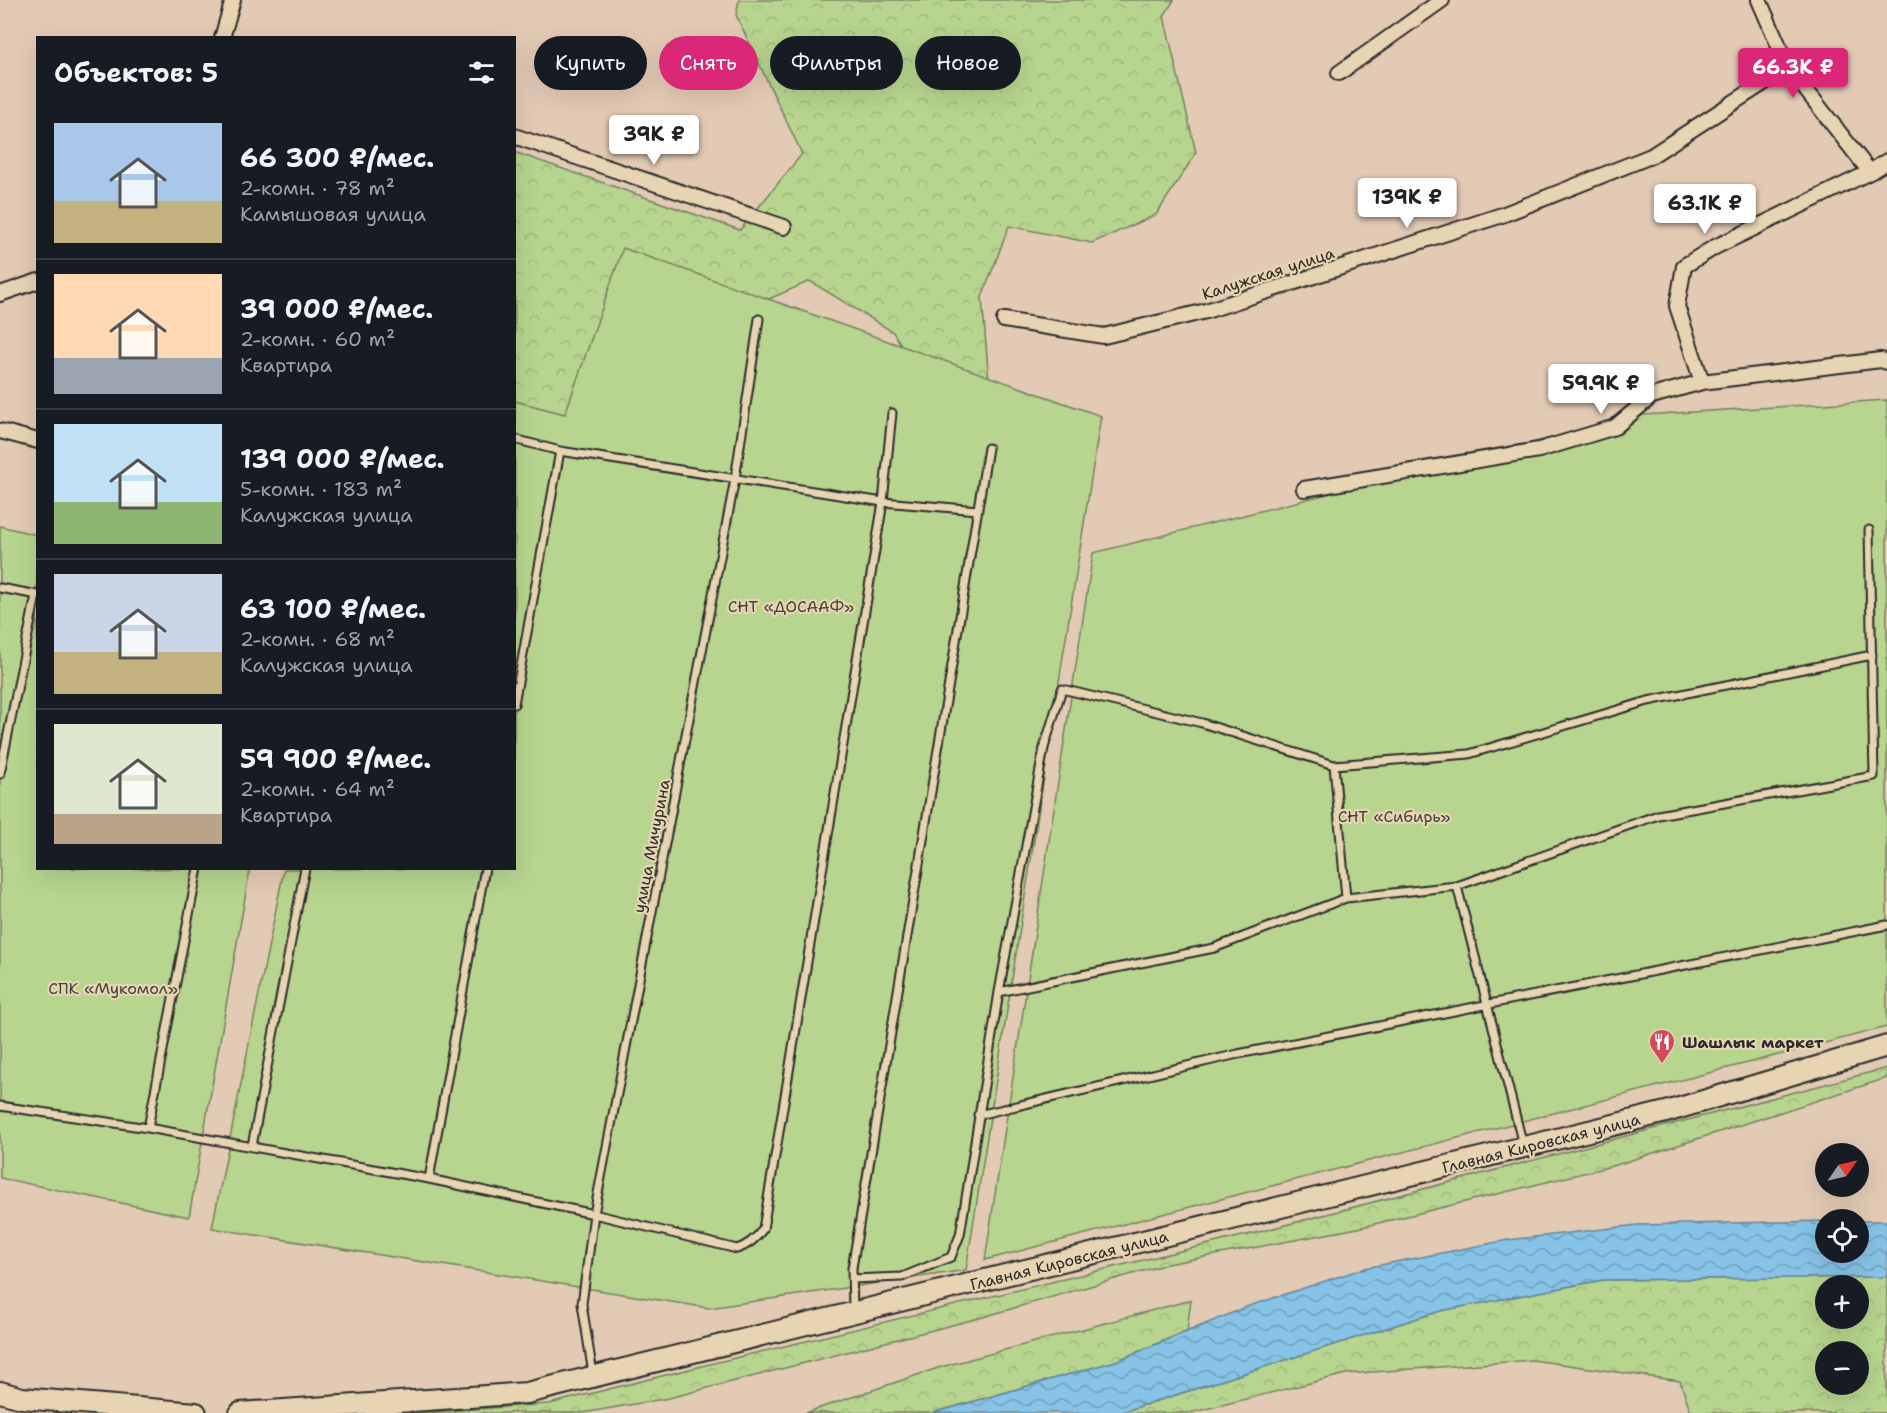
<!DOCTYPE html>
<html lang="ru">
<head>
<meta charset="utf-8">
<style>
	body { margin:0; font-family:"Shantell Sans",sans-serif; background:#242831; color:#f1f3f6; height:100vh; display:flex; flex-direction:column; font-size:22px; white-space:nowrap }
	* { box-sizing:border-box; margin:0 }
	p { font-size:20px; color:#9ea1a6 }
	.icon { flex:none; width:33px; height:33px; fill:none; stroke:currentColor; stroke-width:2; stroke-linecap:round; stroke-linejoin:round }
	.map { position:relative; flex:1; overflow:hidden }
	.side { position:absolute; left:36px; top:36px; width:480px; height:834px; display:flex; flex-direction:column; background:#171b24; border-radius:0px; box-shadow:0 6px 24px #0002 }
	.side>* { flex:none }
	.banner { position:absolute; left:534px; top:36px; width:570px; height:54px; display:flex; gap:12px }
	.needle { width:39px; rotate:56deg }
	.tools { position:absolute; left:1815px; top:1143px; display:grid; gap:12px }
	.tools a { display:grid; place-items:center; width:54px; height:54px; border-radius:50%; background:#171b24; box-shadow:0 6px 24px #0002; font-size:30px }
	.price { position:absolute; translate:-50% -51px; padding:0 14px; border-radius:6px; background:#fff; color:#222; font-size:20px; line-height:39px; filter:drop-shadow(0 2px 3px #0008) }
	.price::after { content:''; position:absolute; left:50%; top:36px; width:18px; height:14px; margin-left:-9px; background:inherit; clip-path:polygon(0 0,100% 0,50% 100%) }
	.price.current { background:#db2777; color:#fff }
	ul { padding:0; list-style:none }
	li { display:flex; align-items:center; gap:18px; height:150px; padding:0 18px }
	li+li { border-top:2px solid #363941 }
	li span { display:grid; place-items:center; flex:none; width:168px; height:120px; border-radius:0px; color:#555 }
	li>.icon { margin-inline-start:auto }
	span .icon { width:72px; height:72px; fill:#fffc; stroke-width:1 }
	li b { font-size:26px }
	h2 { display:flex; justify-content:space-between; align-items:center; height:72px; padding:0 18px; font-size:26px }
	.tag { padding:0 21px; border-radius:27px; background:#171b24; box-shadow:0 6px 24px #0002; font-size:21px; line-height:54px }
	.tag.current { background:#db2777; color:#fff }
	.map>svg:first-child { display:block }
	.forest { fill:url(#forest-crowns); stroke:#71805c; stroke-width:1.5; fill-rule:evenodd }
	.green { fill:#b7d58e; stroke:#71805c; stroke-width:1.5 }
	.water { fill:url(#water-waves); stroke:#62869b; stroke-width:1.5 }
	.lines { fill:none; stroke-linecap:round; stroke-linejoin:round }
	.service-casing { stroke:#2b2b2b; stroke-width:11 }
	.minor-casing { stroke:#2b2b2b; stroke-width:18 }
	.secondary-casing { stroke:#2b2b2b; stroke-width:24 }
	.service { stroke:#e7d4b2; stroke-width:7 }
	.minor { stroke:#e7d4b2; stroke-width:14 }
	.secondary { stroke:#e7d4b2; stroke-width:20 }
	.labels { text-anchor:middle; stroke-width:4.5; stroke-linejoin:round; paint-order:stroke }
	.street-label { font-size:16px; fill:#2b2b2b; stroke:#e7d4b2 }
	.park-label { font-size:16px; fill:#40443a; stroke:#e7d4b2 }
	.poi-label { font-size:16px; font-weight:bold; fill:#2b2b2b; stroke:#e7d4b2; text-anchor:start }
</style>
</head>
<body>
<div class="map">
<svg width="1887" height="1413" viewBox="0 0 1887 1413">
	<defs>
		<pattern id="forest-crowns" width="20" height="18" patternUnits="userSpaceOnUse" patternTransform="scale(1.5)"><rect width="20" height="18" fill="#b7d58e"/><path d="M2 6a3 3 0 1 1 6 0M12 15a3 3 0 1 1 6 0" fill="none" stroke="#9eb77b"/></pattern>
		<pattern id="water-waves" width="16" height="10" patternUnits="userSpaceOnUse" patternTransform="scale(1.5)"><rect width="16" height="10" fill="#87c3e6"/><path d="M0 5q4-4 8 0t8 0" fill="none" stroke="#6f9fbb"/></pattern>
	</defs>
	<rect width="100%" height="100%" fill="#e3cab5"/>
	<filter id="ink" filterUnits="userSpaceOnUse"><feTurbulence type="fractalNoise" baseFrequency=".0167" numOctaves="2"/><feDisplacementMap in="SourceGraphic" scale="12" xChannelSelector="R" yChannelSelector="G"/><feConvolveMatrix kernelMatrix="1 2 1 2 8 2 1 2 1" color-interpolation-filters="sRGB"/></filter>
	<g filter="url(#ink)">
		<path class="forest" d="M739,0h435l-10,16 32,137 -40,62 -64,28 -83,-17 -27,71 8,96 -60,-2 -37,-59 -83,-51 -57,25 -193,123 -45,-6 -1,-271 226,78 62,-76 -66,-139z
			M1887,1068v10l-271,87 -258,63 -191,36 -184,53 -314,81 -86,15h-168l134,-9 161,-40 541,-130z
			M1887,1277v136h-202l6,-1 -11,-31 -147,-21 -187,14 -156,39h-71l321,-102 163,-31zM1826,1286h32v32h-32zM1826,1352h32v32h-32z
			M1191,1300l-4,31 -71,30 -184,52h-127l136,-46z"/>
		<path class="green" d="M623,248l478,168 -135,854 -257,38 -497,-80 72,-359 230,-1 1,-467 50,13z
			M1887,400v627l-902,233 108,-707 550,-138z
			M0,526l37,9 1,333 212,1 -61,348 -189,-39z"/>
		<path class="water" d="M1825,1221l1,31h32l1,-31h28v56l-284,3 -163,31 -321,102h-186l183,-52 133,-55 116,-38 143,-28 130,-15z"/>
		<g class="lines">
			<defs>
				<path id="service" d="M514,439l46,12 323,51 95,8
					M0,588l38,7
					M514,704l46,-253
					M1334,765l12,133
					M0,774l36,-179
					M1457,886l66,259
					M999,992l215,-44 132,-50 111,-12 201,-71 216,-39 -5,-246
					M0,1106l148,22 281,51 165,35 143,35c12,-4 19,-10 26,-20l120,-727 9,-89
					M978,1115l260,-61 649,-129
					M148,1128l50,-260
					M252,1146l53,-278
					M429,1179l56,-311
					M852,1279l50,-2 49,-20 9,-22 39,-243 45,-244 18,-59 140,34 132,42 135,-11 179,-53 224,-46
					M853,1310l-1,-42 136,-820
					M593,1374l-11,-70 12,-90 141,-735 24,-160"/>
				<path id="minor" d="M1759,0l29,67 82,105
					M222,38l11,-38
					M1339,73l103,-73
					M514,136l270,91
					M0,294l38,-13
					M1004,320l100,16 102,-25 296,-96 149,-59 137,-89
					M1702,382l-25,-76 7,-40 31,-19 155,-75 17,-11
					M0,431l38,10
					M1304,489l235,-39 76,-23 37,-31 50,-14 179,-22 6,2"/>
				<path id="secondary" d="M0,1392l22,6 174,15
					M240,1413l287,-20 1139,-281 221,-66"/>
			</defs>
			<use href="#service" class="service-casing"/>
			<use href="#minor" class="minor-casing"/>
			<use href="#secondary" class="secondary-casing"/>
			<use href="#service" class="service"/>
			<use href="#minor" class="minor"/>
			<use href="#secondary" class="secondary"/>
		</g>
	</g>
	<defs>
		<symbol id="restaurant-pin" viewBox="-11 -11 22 30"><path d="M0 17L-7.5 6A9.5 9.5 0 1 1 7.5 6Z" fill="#d1495b" stroke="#e7d4b2"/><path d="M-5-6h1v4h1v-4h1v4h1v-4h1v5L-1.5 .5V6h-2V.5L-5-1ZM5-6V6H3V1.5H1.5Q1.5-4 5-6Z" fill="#fff"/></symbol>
	</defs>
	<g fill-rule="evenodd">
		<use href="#restaurant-pin" x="1647" y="1027" width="30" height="40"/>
	</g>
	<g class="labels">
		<g class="street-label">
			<text transform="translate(1268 273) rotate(-18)" y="6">Калужская улица</text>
			<text transform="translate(651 846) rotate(-79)" y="6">улица Мичурина</text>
			<text transform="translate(1541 1143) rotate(-14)" y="6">Главная Кировская улица</text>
			<text transform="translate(1069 1260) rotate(-14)" y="6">Главная Кировская улица</text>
		</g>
		<g class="park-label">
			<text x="791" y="612">СНТ «ДОСААФ»</text>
			<text x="1394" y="822">СНТ «Сибирь»</text>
			<text x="113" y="994">СПК «Мукомол»</text>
		</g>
		<g class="poi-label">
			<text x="1682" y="1048">Шашлык маркет</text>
		</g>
	</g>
</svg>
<div class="tools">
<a><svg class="needle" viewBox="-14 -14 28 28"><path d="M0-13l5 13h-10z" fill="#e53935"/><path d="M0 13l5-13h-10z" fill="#9ea1a6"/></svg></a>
<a><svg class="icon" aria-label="locate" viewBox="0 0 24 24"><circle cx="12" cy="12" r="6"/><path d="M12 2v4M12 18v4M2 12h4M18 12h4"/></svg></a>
<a>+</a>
<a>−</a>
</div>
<b class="price current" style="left:1793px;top:99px">66.3K ₽</b>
<b class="price" style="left:654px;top:166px">39K ₽</b>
<b class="price" style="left:1407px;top:229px">139K ₽</b>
<b class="price" style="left:1705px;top:235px">63.1K ₽</b>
<b class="price" style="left:1601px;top:415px">59.9K ₽</b>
<div class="banner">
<a class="tag">Купить</a>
<a class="tag current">Снять</a>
<a class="tag">Фильтры</a>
<a class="tag">Новое</a>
</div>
<section class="side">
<h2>Объектов: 5<svg class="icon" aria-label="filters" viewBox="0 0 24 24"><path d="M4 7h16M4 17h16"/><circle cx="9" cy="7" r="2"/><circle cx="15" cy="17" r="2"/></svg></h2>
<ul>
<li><span style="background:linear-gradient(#a9c7e8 65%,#c2b280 0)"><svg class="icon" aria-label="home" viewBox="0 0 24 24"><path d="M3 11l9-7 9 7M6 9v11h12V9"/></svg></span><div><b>66 300 ₽/мес.</b><p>2-комн. · 78 m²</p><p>Камышовая улица</p></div></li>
<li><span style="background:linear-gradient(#ffd9b3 70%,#9aa5b1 0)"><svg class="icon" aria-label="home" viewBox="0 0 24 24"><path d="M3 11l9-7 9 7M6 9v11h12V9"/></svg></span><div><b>39 000 ₽/мес.</b><p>2-комн. · 60 m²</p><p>Квартира</p></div></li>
<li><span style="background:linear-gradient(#bfe0f5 65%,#8fb573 0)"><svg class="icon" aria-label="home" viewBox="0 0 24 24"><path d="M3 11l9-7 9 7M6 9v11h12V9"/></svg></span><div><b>139 000 ₽/мес.</b><p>5-комн. · 183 m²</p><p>Калужская улица</p></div></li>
<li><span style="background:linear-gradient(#c9d6e8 65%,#c2b280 0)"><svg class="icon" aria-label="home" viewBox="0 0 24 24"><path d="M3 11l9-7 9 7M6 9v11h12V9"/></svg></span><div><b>63 100 ₽/мес.</b><p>2-комн. · 68 m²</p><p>Калужская улица</p></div></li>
<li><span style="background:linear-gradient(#dfe7d0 75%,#b9a48a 0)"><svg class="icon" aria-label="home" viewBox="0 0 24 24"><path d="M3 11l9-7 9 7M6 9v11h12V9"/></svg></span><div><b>59 900 ₽/мес.</b><p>2-комн. · 64 m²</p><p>Квартира</p></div></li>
</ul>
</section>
</div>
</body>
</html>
